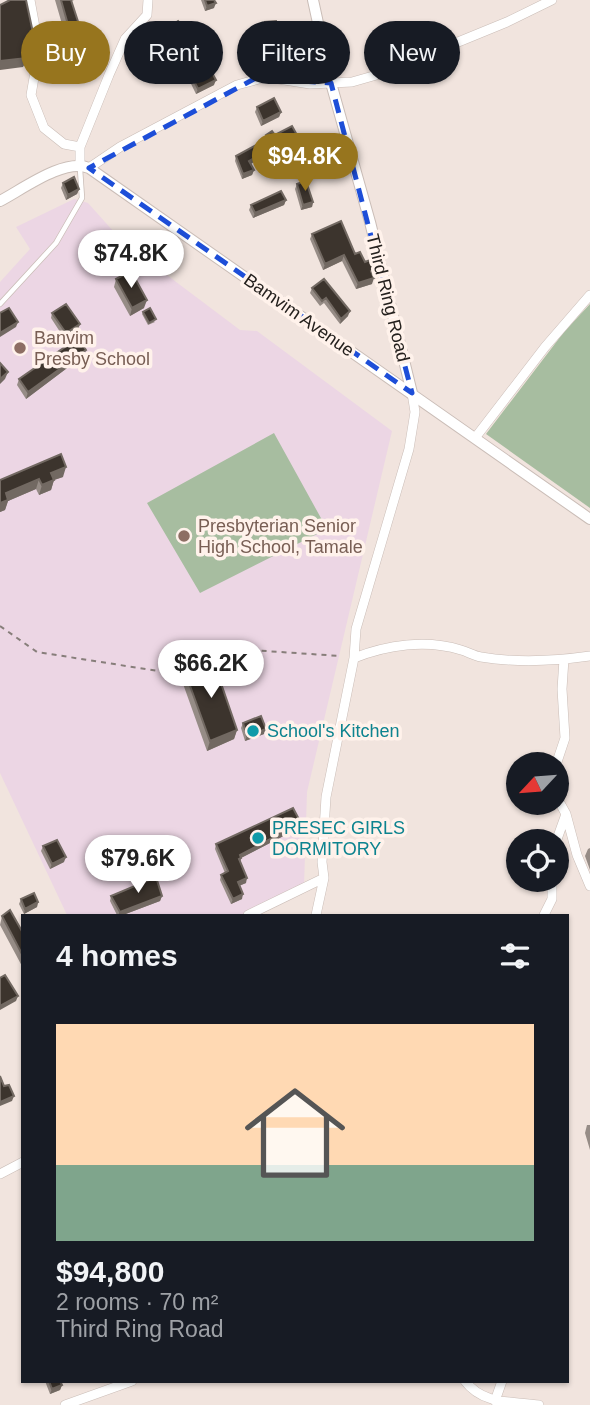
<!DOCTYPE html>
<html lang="en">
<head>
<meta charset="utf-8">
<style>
	body { margin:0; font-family:Arial,sans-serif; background:#242831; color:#f1f3f6; height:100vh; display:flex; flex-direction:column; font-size:26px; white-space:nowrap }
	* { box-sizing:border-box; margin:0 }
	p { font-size:23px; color:#9ea1a6 }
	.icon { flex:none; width:38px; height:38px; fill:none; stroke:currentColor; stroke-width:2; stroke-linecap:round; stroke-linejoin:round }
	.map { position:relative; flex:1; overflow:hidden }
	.details { position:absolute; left:21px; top:914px; width:548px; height:469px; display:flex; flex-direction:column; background:#171b24; border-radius:0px; box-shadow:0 2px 5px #0004 }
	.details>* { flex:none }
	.hud { position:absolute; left:21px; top:21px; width:550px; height:63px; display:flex; gap:14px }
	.needle { width:46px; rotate:244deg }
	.buttons { position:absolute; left:506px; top:752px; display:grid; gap:14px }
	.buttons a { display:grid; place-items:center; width:63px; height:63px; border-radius:50%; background:#171b24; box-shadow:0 2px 5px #0004; font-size:35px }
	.price { position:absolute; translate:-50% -60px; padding:0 16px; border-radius:24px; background:#fff; color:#222; font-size:23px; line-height:46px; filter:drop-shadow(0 2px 4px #0008) }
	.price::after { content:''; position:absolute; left:50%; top:42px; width:21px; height:16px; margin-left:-10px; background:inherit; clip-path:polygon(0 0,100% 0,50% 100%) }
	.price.on { background:#97751e; color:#fff }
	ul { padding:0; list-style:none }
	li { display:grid; align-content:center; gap:14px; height:371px; padding:0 35px }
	li span { display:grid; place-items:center; height:217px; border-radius:0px; color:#555 }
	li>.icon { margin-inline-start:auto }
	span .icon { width:126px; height:126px; fill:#fffc; stroke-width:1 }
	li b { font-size:30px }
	h2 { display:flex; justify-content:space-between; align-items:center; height:84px; padding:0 35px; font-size:30px }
	.tag { padding:0 24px; border-radius:32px; background:#171b24; box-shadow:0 2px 5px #0004; font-size:24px; line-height:63px }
	.tag.on { background:#97751e; color:#fff }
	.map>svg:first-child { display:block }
	.education { fill:#ecd6e4 }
	.green { fill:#a7bda0 }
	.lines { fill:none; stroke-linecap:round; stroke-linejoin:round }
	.service-casing { stroke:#cabdb7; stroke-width:6 }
	.minor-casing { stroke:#cabdb7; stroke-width:10 }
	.tertiary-casing { stroke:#cabdb7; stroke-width:12 }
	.path { stroke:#877e7a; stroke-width:2; stroke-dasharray:5 5; stroke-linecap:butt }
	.service { stroke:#fff; stroke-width:4.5 }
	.minor { stroke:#fff; stroke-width:9 }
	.tertiary { stroke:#fff; stroke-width:10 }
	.wall { fill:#968c86 }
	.shaded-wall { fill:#726962 }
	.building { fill:#3c342d; stroke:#726962; stroke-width:2 }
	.marked { fill:none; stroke:#1d4ed8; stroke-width:5; stroke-dasharray:14 9; stroke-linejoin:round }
	.education-dot { fill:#8d6e63; stroke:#fff2eb; stroke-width:2.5 }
	.culture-dot { fill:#0f9aa8; stroke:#fff2eb; stroke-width:2.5 }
	.labels { text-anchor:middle; stroke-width:7; stroke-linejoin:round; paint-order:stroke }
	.street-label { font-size:18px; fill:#25211e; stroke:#fff2eb }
	.education-label { font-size:18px; fill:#785e54; stroke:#fff2eb; text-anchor:start }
	.culture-label { font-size:18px; fill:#0d838f; stroke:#fff2eb; text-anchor:start }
</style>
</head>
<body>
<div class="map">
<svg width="590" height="1405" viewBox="0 0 590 1405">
	<rect width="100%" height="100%" fill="#f1e4de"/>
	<path class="education" d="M74,199l14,4 35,39 117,88 17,1 135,100 -85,361 -3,94 -63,29h-174l-67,-142v-491l30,-33 -14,-22z"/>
	<path class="green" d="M590,304v204l-104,-74 78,-102z
		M274,433l53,96 -127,64 -53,-90z"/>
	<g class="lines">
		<defs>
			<path id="service" d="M0,304l56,-61 26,-45 -2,-29"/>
			<path id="minor" d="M30,0l9,49 -8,46 13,33 20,16 16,3
				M80,164v-17l29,-72 16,-36 22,-24 1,-15
				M89,168l31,-21 117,-62 29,-8 44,7 42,-2 28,-8 127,-52 45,-22
				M475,438l70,-91 45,-52
				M354,658c33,-13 72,-19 107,-8 7,2 13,6 20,7 36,6 74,4 109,-1
				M556,765l9,-27 -3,-49 2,-30
				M556,796l10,18 11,41 13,31
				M556,842l10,-28
				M248,915l76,-37
				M316,915l8,-37 -2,-16 4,-65 28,-139 2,-29 53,-180 6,-37 -3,-19
				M544,915l8,-16v-19
				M0,1174l23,-12
				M465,1381c18,24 47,20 74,24
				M495,1401l7,-20
				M65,1405l67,-24"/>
			<path id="tertiary" d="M313,0l18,83 39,139 42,171
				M0,201c23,-12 64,-43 89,-33l501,351"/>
		</defs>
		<use href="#service" class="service-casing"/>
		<use href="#minor" class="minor-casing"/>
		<use href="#tertiary" class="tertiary-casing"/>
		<path class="path" d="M0,626l37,26 134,21 18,-3
			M215,666l36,-16 89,6"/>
		<use href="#service" class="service"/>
		<use href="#minor" class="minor"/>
		<use href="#tertiary" class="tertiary"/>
	</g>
	<path class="wall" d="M55,0h19l-2,1 10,51 -11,3z
		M201,0h13v8l-9,3z
		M265,22l13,29 -10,2 -4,-26z
		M168,28l19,4 19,6 -9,5 4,7 -2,5 -6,3 8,15 13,12 -18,9 -30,-61z
		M257,107l24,5 -2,5 -18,9 -6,-14z
		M266,135l29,5 -14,7 3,14 -7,4 -13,-25z
		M264,152l-2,5 -11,7 3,6 -2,5 -10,4 -7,-18 1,-5z
		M63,183l16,6 -2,5 -11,6 -5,-12z
		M297,184l16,18 -1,5 -11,3 -6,-21z
		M286,200l-2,5 -31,13 -4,-8 2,-5z
		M312,234l43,20 19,15 -2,5v10l-16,5 -14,-28 -19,9 -13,-31z
		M116,279l28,29 -14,8 -16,-29z
		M312,288l36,28 -8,8 -16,-21 -4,3 -10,-13z
		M143,312l12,10 -7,3 -6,-11z
		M52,313l28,11 -2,5 -14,9 -13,-20z
		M83,356l-57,43 -9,-14 2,-6z
		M63,477l-9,3 -3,10 -12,5 -3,-6 -28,12 -3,9 -5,2v-32z
		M185,672l52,58 -3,9 -27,12 -25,-70z
		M243,723l23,6 -2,5 -19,7 -4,-13z
		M301,823l-2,5 -58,30 -1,4 6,21 -7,3 3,13 -11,5 -11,-24 1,-5 4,-2 -10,-24 1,-5z
		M43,846l21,16 -14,7 -9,-18z
		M590,848v22l-5,-14 3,-7z
		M111,896h51l-2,5 -37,14h-6l-7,-14z
		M21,899l17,3 -1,5 -13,7 -5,-10z
		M2,916l21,17v35l-23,-43z
		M587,1125h3v25l-5,-17z
		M45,1381h15l2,4 -2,5 -10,4z"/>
	<path class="shaded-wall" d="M216,3l-2,5 -9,3 2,-5z
		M207,33l-1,5 -12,7 1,-5z
		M35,42l-4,10 -8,15 -23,3v-9z
		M85,43l-3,9 -11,3 3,-9z
		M280,46l-2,5 -10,2 1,-5z
		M201,50l-2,5 -9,5 2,-5z
		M216,80l-2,5 -18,9 2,-5z
		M281,112l-2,5 -18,9 2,-5z
		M297,135l-2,5 -17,9 2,-5z
		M264,152l-2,5 -15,9 2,-5z
		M286,156l-2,5 -7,4 2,-5z
		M254,170l-2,5 -10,4 1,-5z
		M79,189l-2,5 -11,6 2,-5z
		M286,200l-2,5 -31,13 2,-5z
		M313,202l-1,5 -11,3 2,-5z
		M344,255l-2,6 -19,9 2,-6z
		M374,278l-2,6 -16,5 2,-6z
		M147,300l-3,8 -14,8 2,-8z
		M350,311l-2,5 -8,8 1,-5z
		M18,322l-2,5 -16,10v-4z
		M80,324l-2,5 -14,9 2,-5z
		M86,350l-3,6 -57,43 2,-7z
		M8,372l-3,7 -5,5v-5z
		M66,467l-3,10 -9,3 -3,10 -12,5 3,-10 9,-12z
		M39,479l-3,10 -28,12 -3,9 -5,2v-9l6,-10z
		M266,729l-2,5 -19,7 2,-5z
		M237,730l-3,9 -27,12 3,-10z
		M301,823l-2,5 -58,30 -1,5 -3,1 3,-9z
		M66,857l-2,5 -14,7 2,-5z
		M247,878l-1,5 -10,4 2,-5z
		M243,894l-1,5 -11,5 2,-5z
		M162,896l-2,5 -37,14h-5l2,-3z
		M38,902l-1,5 -13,7 1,-5z
		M18,996l-2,5 -16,9v-4z
		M14,1096l-2,5 -12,5v-4z
		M62,1385l-2,5 -10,4 2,-5z"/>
	<path class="building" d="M10,0h16l9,42 -8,16 -27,3v-56z
		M61,0h10l14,43 -11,3z
		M205,0h9l2,3 -9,3z
		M178,21l9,11 16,-6 4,7 -12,7 6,10 -9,5 9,18 9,-4 6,11 -18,9 -30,-61z
		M276,21l4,25 -11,2 -4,-26z
		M274,98l7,14 -18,9 -6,-14z
		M292,126l5,9 -17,9 -4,-7 10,19 -7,4 -13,-25 6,-4 3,4z
		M260,143l4,9 -15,9 5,9 -11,4 -7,-18z
		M74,177l5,12 -11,6 -5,-12z
		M306,181l7,21 -10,3 -6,-21z
		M281,191l5,9 -31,13 -4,-8z
		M341,221l14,33 5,-2 5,10 5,-2 4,9 -3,2 3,7 -16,5 -14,-28 -19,9 -13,-30z
		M131,271l16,29 -15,8 -16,-29z
		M324,279l26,32 -9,8 -15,-21 -4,3 -10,-13z
		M66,304l14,20 -14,9 -14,-20z
		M9,308l9,14 -18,11v-20z
		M150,308l6,11 -7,4 -6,-11z
		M78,338l8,12 -58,42 -9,-13z
		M0,363l8,9 -8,7z
		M61,454l5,13 -15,6 3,7 -12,5 -3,-6 -33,14 2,7 -8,3v-23z
		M213,660l24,70 -27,11 -25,-69z
		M261,716l5,13 -19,7 -4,-13z
		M293,808l8,15 -61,32 1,3 -2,1 8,19 -9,4 5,12 -10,5 -12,-24 7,-4 -12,-27z
		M57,840l9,17 -14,7 -9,-18z
		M156,877l6,19 -42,16 -9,-16z
		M34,893l4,9 -13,7 -4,-10z
		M10,910l13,23v23l-21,-40z
		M5,975l13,21 -18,10v-28z
		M0,1076l4,10 5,-1 5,11 -14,6z
		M49,1381h11l2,4 -10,4z"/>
	<path class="marked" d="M256,78l75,5 81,310 -323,-225z"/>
	<g class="education-dot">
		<circle cx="20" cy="348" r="7"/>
		<circle cx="184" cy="536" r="7"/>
	</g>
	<g class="culture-dot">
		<circle cx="253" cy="731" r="7"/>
		<circle cx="258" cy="838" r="7"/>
	</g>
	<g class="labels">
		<g class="street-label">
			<text transform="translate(388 298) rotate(76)" y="6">Third Ring Road</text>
			<text transform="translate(299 315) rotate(35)" y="6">Bamvim Avenue</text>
		</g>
		<g class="education-label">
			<text x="34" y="344">Banvim<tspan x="34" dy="21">Presby School</tspan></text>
			<text x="198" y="532">Presbyterian Senior<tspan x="198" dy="21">High School, Tamale</tspan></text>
		</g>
		<g class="culture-label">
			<text x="267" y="737">School's Kitchen</text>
			<text x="272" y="834">PRESEC GIRLS<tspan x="272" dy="21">DORMITORY</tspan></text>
		</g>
	</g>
</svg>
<div class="buttons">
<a><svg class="needle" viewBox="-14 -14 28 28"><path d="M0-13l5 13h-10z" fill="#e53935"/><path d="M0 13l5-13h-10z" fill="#9ea1a6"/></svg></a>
<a><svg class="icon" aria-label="locate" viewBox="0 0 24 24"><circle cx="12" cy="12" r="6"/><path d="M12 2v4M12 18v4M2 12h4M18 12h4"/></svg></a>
</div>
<b class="price on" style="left:305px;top:193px">$94.8K</b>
<b class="price" style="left:131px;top:290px">$74.8K</b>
<b class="price" style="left:211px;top:700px">$66.2K</b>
<b class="price" style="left:138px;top:895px">$79.6K</b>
<div class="hud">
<a class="tag on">Buy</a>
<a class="tag">Rent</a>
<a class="tag">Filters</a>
<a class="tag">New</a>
</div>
<section class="details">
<h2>4 homes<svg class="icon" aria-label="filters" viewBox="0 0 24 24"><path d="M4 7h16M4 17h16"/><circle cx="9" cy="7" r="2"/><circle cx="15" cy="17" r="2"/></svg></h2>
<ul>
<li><span style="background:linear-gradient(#ffd9b3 65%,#7fa58c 0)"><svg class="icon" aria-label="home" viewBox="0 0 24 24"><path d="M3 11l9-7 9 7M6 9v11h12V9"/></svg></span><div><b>$94,800</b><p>2 rooms · 70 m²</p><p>Third Ring Road</p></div></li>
</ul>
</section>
</div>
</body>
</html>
